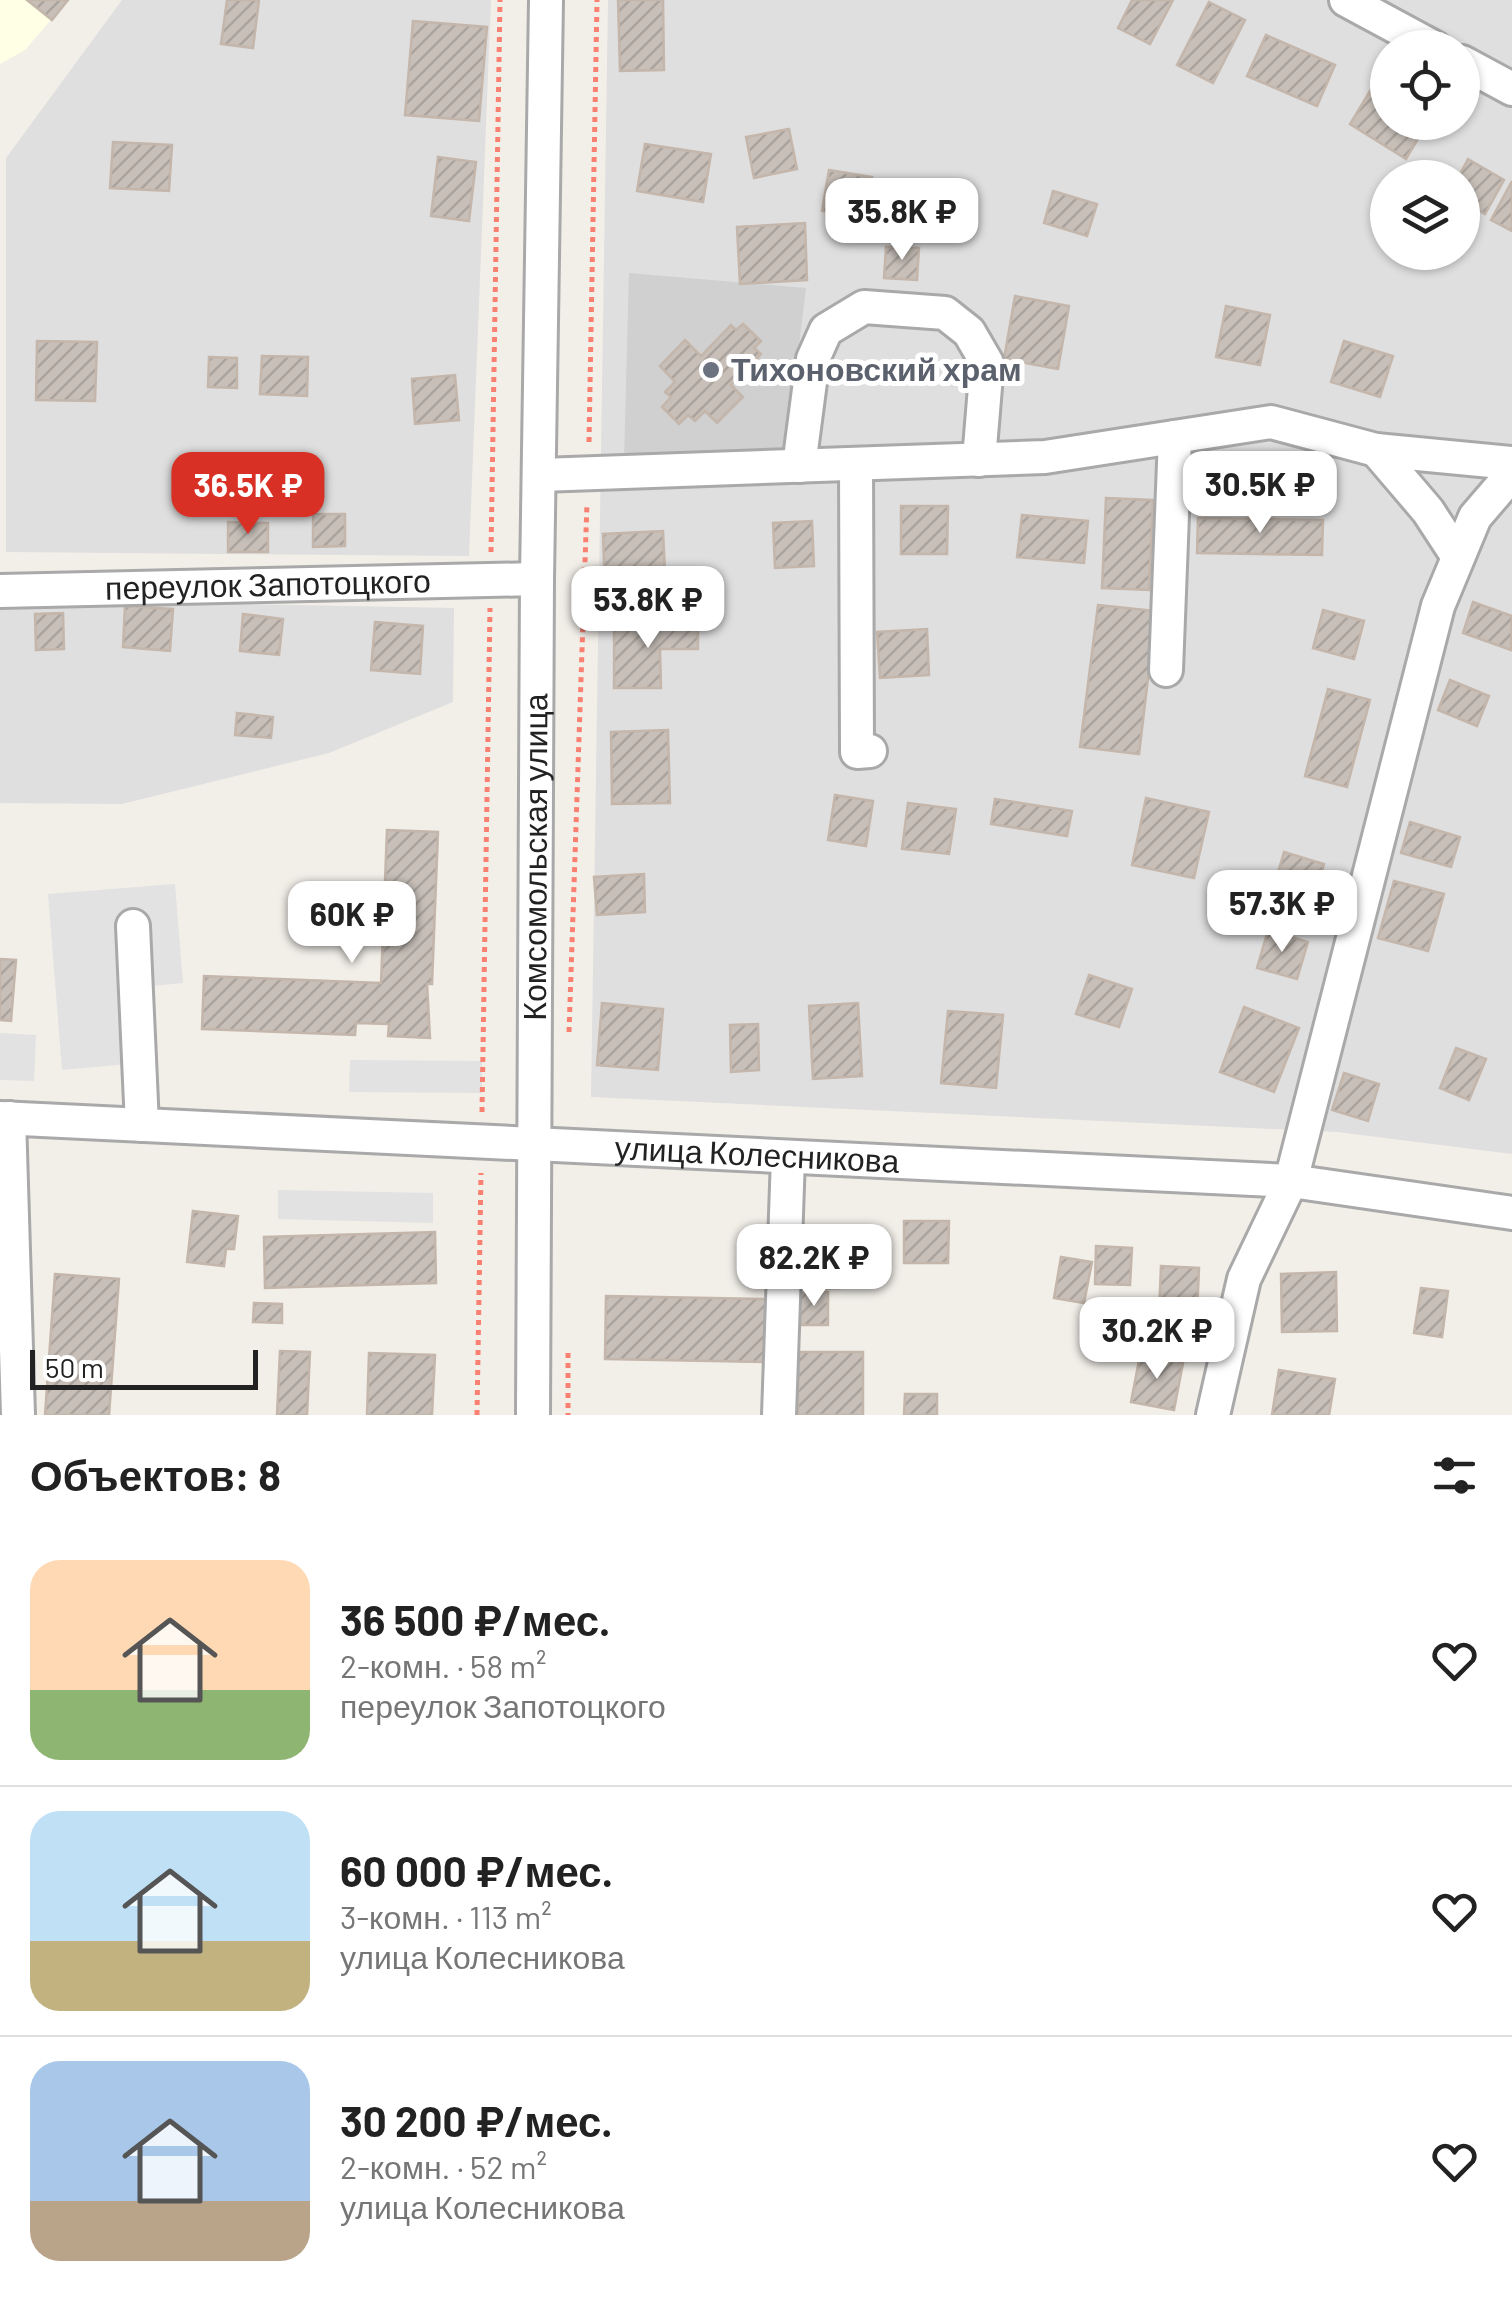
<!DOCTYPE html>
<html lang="ru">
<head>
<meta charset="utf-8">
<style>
	body { margin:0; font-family:Barlow,sans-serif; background:#f2f2f2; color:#222; height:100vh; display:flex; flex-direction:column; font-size:38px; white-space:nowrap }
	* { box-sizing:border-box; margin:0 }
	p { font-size:32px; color:#767676 }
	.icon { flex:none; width:55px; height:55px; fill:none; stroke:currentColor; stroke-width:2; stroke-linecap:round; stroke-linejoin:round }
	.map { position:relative; height:1415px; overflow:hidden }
	.details { display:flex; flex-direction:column; background:#fff; flex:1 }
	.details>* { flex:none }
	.buttons { position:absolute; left:1370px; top:30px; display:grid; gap:20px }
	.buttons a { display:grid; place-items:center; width:110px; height:110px; border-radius:50%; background:#fff; box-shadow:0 2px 8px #0004; font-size:50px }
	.scale { position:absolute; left:30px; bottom:25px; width:228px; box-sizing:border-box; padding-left:10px; border:5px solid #222; border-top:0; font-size:28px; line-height:35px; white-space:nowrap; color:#222; -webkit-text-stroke:8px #fff; paint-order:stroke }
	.price { position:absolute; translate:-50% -85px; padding:0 22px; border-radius:20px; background:#fff; color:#222; font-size:32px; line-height:65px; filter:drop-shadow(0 2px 5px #0008) }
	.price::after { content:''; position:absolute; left:50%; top:60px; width:30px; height:22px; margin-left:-15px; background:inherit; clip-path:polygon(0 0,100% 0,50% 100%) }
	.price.selected { background:#d93025; color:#fff }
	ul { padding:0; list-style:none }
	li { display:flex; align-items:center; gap:30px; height:250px; padding:0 30px }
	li+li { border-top:2px solid #e0e0e0 }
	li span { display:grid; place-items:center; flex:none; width:280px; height:200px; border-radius:30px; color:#555 }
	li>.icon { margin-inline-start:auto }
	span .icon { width:120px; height:120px; fill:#fffc; stroke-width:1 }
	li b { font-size:42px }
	h2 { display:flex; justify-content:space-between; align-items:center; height:120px; padding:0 30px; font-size:42px }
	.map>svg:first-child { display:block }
	.residential { fill:#e0dfdf; fill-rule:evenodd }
	.education { fill:#ffffe5 }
	.religious { fill:#d0d0d0 }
	.parking { fill:#e2e2e2 }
	.building { fill:url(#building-hatch); stroke:#c4b6ab; stroke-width:2.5 }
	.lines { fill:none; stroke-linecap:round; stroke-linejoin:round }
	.minor-casing { stroke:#a9a9a9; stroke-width:38 }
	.path { stroke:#fa8072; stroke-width:5; stroke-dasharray:5 5; stroke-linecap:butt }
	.minor { stroke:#fff; stroke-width:32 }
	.worship-dot { fill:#6b7280; stroke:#fff; stroke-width:4 }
	.labels { text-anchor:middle; stroke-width:10; stroke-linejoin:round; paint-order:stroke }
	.worship-label { font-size:32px; font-weight:bold; fill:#5b616d; stroke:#fff; text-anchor:start }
	.street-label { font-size:32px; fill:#222; stroke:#fff }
</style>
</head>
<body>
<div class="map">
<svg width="1512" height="1415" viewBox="0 0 1512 1415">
	<defs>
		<pattern id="building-hatch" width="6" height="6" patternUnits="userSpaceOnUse" patternTransform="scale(2.5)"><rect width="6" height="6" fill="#c7bfb8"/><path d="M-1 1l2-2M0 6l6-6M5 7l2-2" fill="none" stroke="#aba49e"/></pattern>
	</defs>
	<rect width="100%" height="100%" fill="#f2efe9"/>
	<path class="residential" d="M122,0h369l-22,556 -463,-4v-394z
		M608,0h904v1154l-175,-22 -746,-35zM1388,48h74v74h-74zM1388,178h74v74h-74z
		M75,601l379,7 -1,94 -124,51 -207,51 -122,-1v-193z"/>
	<path class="education" d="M0,0h68l-43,50 -25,14z"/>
	<path class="religious" d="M629,273l177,15 -20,164 -162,8z"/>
	<path class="parking" d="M175,884l8,99 -62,6 6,75 -65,6 -14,-176z
		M0,1033l36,2 -2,46 -34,-1z
		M350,1060l132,1v32l-133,-1z
		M278,1190l155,3v30l-155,-4z"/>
	<path class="building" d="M27,0h41l-16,20z
		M227,0h32l-6,48 -32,-4z
		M618,0h45l1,70 -44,1z
		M1132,0h41l-23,44 -32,-16z
		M1209,2l36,18 -32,63 -36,-18z
		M413,21l74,6 -8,94 -74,-6z
		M1266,35l69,30 -18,41 -70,-30z
		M1373,86l15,9v27h40l-22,37 -56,-35z
		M789,129l8,40 -43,9 -8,-41z
		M113,142l59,3 -3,46 -59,-3z
		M645,144l66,10 -8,48 -66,-11z
		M438,157l38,5 -7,59 -38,-5z
		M1468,159l36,21 -19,34 -23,-13v-23h-4z
		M829,170l43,7 -6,40 -44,-6z
		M1512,181v50l-21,-11z
		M1053,191l44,13 -10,32 -43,-13z
		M805,223l2,57 -67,4 -3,-57z
		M886,247l33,1 -2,32 -33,-2z
		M1015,296l54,10 -11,63 -54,-10z
		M1226,306l44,9 -10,50 -44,-8z
		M743,324l18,17 -7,7 7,6 -30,31 12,12 -26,26 -12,-12 -10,10 -7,-6 -9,9 -17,-17 9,-10 -6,-5 10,-10 -15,-16 25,-26 16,16 30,-31 5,5z
		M37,341l60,1 -2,59 -59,-1z
		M1344,341l49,15 -13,41 -49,-15z
		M262,356l46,1 -1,39 -47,-2z
		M209,357l28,1v30l-29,-1z
		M455,375l4,45 -44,4 -3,-45z
		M1106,498l47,2 -4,90 -47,-2z
		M901,506h47l-1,48h-46z
		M313,514h32v32l-32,1z
		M1022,515l66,6 -4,42 -67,-6z
		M1198,518l125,2 -1,35 -125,-2z
		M812,521l2,45 -39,2 -2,-45z
		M228,522l40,1v29h-40z
		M663,531l3,61 -61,3 -2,-61z
		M1473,602l39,14 -1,34 -48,-17z
		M1098,605l58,6 -17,143 -59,-7z
		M125,606l48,3 -3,42 -47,-4z
		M1323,610l41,11 -10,38 -41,-11z
		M63,613l1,36 -28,1 -1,-36z
		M243,614l40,5 -4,36 -39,-4z
		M375,622l48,4 -3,48 -49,-4z
		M698,623v26h-38l1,39h-47v-64z
		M927,629l2,46 -49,3 -3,-46z
		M1450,680l39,16 -12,30 -39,-16z
		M1328,689l42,11 -23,87 -42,-11z
		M237,713l36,4 -2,21 -36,-3z
		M668,730l2,73 -58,1 -1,-72z
		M835,795l38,6 -7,45 -38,-6z
		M1146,798l63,14 -15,66 -62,-13z
		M995,799l77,12 -5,25 -76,-12z
		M908,803l48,6 -7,45 -47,-5z
		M1410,822l50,15 -9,30 -50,-14z
		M387,830l51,2 -6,152h-5l3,54 -42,-2 1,-12 -33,-1 -1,12 -153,-6 2,-53 177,7z
		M1284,852l40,12 -11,37 -40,-11z
		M644,874l1,38 -48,3 -3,-38z
		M1394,881l50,13 -16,57 -50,-13z
		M1268,930l40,12 -11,37 -40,-11z
		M0,959l16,1 -5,61 -11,-1z
		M1089,975l43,14 -13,38 -43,-13z
		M602,1003l61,6 -5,61 -61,-5z
		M858,1003l4,73 -49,3 -4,-73z
		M1244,1007l55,21 -25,64 -54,-20z
		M948,1011l55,4 -7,73 -55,-5z
		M758,1024l1,46 -28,2 -1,-47z
		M1456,1048l30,11 -17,41 -29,-12z
		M1344,1073l35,11 -11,37 -36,-11z
		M193,1211l45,5 -4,33h-8l-2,17 -37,-4z
		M904,1221h45l-1,42h-44z
		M435,1232l1,51 -171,5 -1,-51z
		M839,1241l1,47 -28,1 -1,-47z
		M1096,1246l36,2 -2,37 -35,-1z
		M1061,1257l31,5 -8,41 -30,-5z
		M1161,1266l38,2 -2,46 -38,-1z
		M1336,1272l1,59 -55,1 -1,-58z
		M55,1274l64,5 -10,136h-64z
		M1421,1288l27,3 -6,46 -28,-4z
		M828,1292v33h-28l-1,-32z
		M606,1296l160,3 -1,63 -160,-3z
		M254,1303l28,1v19l-29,-1z
		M280,1351l30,1 -3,63h-30z
		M798,1352h65v63h-65z
		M369,1353l66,2 -3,60h-65z
		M1140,1355l43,8 -9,47 -43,-8z
		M1279,1370l56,9 -6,36h-57z
		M905,1394h32v21h-33z"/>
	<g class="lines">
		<defs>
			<g id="minor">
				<path d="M1346,0l89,48"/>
				<path d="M1462,62l50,27"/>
				<path d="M1376,450l52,61 30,46"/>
				<path d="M856,464l1,288 13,-1"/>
				<path d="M799,466l14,-107 13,-29 38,-23 81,6 24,19 18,31 -8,97"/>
				<path d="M541,475l504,-18 226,-35 105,28 136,13"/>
				<path id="s1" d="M0,591l537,-12"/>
				<path d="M1166,670l9,-233"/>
				<path d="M133,926l9,199"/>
				<path id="s2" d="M0,1118l1291,63 221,32"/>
				<path d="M9,1118l9,297"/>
				<path id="s3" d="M533,1415l4,-836 9,-579"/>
				<path d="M779,1415l9,-258"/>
				<path d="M1213,1415l31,-136 47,-98 147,-575 37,-89 37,-43"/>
			</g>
		</defs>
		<use href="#minor" class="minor-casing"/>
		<path class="path" d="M589,442l8,-442
			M491,552l9,-552
			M569,1032l18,-529
			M482,1112l8,-504
			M568,1353v62
			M477,1415l4,-242"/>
		<use href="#minor" class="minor"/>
	</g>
	<circle class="worship-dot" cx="711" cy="370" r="10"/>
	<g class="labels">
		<g class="worship-label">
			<text x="731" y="381">Тихоновский храм</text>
		</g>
		<g class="street-label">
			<text dy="11" stroke="none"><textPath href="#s1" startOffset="268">переулок Запотоцкого</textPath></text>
			<text dy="11" stroke="none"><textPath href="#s3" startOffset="558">Комсомольская улица</textPath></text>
			<text dy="11" stroke="none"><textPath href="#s2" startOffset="758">улица Колесникова</textPath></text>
		</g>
	</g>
</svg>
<div class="buttons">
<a><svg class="icon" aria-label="locate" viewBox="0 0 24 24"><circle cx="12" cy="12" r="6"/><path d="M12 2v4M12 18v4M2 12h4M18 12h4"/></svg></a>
<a><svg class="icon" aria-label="layers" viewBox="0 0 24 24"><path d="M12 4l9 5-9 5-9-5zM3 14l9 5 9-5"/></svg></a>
</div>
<div class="scale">50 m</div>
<b class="price" style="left:902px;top:263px">35.8K ₽</b>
<b class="price" style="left:1260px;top:536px">30.5K ₽</b>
<b class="price selected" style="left:248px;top:537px">36.5K ₽</b>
<b class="price" style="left:648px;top:651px">53.8K ₽</b>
<b class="price" style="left:1282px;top:955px">57.3K ₽</b>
<b class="price" style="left:352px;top:966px">60K ₽</b>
<b class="price" style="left:814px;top:1309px">82.2K ₽</b>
<b class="price" style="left:1157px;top:1382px">30.2K ₽</b>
</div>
<section class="details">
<h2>Объектов: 8<svg class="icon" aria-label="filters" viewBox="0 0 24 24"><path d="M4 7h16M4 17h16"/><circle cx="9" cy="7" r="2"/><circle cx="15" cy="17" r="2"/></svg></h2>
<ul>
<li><span style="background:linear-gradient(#ffd9b3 65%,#8fb573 0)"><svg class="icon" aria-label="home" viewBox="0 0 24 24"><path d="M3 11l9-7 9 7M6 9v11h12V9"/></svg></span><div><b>36 500 ₽/мес.</b><p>2-комн. · 58 m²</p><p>переулок Запотоцкого</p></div><svg class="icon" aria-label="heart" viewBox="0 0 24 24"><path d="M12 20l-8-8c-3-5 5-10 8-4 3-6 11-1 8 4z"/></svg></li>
<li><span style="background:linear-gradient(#bfe0f5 65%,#c2b280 0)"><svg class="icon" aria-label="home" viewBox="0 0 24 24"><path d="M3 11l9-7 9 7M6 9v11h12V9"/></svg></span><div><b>60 000 ₽/мес.</b><p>3-комн. · 113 m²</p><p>улица Колесникова</p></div><svg class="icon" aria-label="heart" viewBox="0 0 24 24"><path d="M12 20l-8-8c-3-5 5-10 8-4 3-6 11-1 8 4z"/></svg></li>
<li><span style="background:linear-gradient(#a9c7e8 70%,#b9a48a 0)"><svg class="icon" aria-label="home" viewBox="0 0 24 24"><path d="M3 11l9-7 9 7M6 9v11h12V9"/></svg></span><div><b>30 200 ₽/мес.</b><p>2-комн. · 52 m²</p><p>улица Колесникова</p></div><svg class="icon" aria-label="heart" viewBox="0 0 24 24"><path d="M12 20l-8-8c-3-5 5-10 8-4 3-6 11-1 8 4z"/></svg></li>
</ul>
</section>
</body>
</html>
